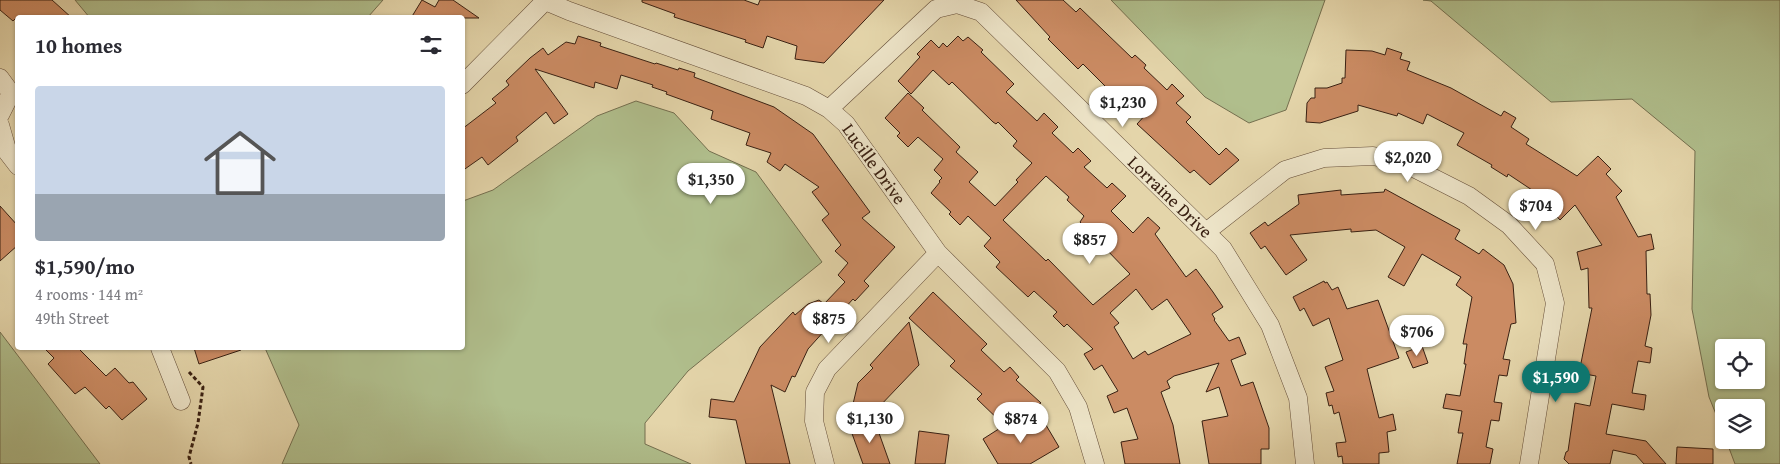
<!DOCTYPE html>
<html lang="en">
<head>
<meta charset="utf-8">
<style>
	body { margin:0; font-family:"Gentium Book Plus",serif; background:#f2f2f3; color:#2b2b33; height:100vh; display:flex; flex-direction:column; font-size:19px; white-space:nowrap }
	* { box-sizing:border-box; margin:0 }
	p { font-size:16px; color:#7c7c81 }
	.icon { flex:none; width:28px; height:28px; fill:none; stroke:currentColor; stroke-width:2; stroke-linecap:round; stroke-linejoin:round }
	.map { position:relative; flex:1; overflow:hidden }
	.panel { position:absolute; left:15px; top:15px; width:450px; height:335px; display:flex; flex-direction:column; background:#fff; border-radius:5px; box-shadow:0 1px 4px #0004 }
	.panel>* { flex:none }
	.controls { position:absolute; left:1715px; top:339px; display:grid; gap:10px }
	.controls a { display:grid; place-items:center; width:50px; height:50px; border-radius:5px; background:#fff; box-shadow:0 1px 4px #0004; font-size:25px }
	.price { position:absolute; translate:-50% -42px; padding:0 11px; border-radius:18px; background:#fff; color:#222; font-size:16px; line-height:32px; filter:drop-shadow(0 1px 2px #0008) }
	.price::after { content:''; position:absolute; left:50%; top:30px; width:15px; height:11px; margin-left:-8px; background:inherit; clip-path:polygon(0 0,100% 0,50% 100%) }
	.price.on { background:#0f766e; color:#fff }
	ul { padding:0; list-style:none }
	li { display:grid; align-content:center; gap:10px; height:265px; padding:0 20px }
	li+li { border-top:1px solid #e1e1e2 }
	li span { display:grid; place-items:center; height:155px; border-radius:5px; color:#555 }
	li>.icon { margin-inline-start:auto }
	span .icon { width:90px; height:90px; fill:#fffc; stroke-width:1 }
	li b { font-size:21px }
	h2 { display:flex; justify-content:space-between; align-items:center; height:60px; padding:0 20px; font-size:21px }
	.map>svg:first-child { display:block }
	.green { fill:#b0be8c; stroke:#746f4f; fill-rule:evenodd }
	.building { fill:#cb8b63; stroke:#392012; fill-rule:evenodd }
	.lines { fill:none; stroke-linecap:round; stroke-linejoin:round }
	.minor-casing { stroke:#644d38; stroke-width:19 }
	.path { stroke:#392012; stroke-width:3; stroke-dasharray:4 2.5; stroke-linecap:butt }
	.minor { stroke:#ede4c8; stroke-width:18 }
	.labels { text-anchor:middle; stroke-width:4; stroke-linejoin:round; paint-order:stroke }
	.street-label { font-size:18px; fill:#392012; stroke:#ede4c8 }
</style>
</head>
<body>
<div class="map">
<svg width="1780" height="464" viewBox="0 0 1780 464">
	<rect width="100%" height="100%" fill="#e4d5aa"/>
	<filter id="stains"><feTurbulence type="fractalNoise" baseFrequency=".004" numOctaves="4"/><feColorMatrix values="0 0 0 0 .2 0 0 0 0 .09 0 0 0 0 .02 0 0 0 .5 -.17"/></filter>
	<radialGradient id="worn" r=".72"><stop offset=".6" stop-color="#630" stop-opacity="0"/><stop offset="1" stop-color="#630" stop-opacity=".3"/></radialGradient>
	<path class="green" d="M75,0h308l-15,17 -278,1z
		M1111,0h214l-39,110 -37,13 -44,-26z
		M1423,0h357v464h-45l-9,-24h30v-32h-32v26l-15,-37 -17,-88 3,-158 -63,-52 -81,3 -120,-101zM1724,348h32v32h-32z
		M636,101l38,12 35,38 47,21 66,90 -134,109 -43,52v21l46,20h-409l17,-39 -34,-77h197l1,-147 30,-11 104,-74z
		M0,332l100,132h-100z"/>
	<path class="building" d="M0,0h52l20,18h-56l-3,3 -13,-11z
		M422,0l13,7 4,-7h14l26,18h-68z
		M642,0h102l14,5 2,-5h124l-60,63 -29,-4 2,-13 -30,-10 -4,12 -18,-6 1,-2 -72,-23 1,-3 -33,-12z
		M1016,0h47l13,12 4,-4 52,50 3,-3 11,10 -2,3 23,22 5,-6 12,12 -8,7 15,14 -5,5 33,33 7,-7 13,12 -29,25 -16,-15 -4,3 -53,-49 11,-12 -23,-21 -10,11 -13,-12 3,-4 -22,-22 -5,5 -30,-30 2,-2z
		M578,36l23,7 -1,3 55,18 1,-1 22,7 1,-2 16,5 -1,4 80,30 39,27 57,78 -8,6 33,29 -31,34 5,5 -14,15 -2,-2 -45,50 -13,28 -3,-1 -7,16 -14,-7 19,79h-44l-10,-44 -27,-3 2,-18 23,3 26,-55 33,-35 2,3 13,-11 11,-4 5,4 21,-22 -7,-7 10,-12 -13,-12 6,-6 -19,-25 7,-6 -17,-22 7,-5 -34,-23 -5,7 -13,-9 4,-9 -25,-8 4,-12 -39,-14 2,-8 -47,-17 1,-2 -15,-5 1,-2 -32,-10 -4,14 -22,-7 -1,6 -59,-19 33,45 -14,10 -8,-12 -30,25 2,4 -30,24 -6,-8 -20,14v-42l34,-26 -4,-4 17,-14 -3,-4 24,-23 13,-10 5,7 18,-13 9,2z
		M958,36l5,5 5,-4 15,13 -2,2 33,32 -8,8 31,29 7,-8 14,14 -6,6 21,20 5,-5 13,13 -7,6 23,21 5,-5 14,13 -15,15 22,22 15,-16 12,11 -5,6 31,43 10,-8 17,23 10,15 -11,7 3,5 -1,1 15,21 10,-4 7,17 -15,6 10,26 12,-4 16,46v21h-8v15h-52l-7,-43 26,-5 -9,-29 -13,5 13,-29 -45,13 -7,5 3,7 -9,4 12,33 7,39h-55l-4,-22 17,-3 -11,-31 -13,5 -7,-17 11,-5 -16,-26 -8,5 -10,-16 9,-5 -26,-25 -3,3 -11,-11 4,-4 -23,-21 -6,6 -32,-30 4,-5 -16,-16 7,-8 -23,-22 -8,9 -11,-11 2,-2 -20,-19 9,-11 -1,-1 3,-3 -8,-8 9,-11 -25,-22 -10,10 -11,-11 3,-3 -15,-15 23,-25 16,15 -2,2 38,37 -4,5 22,20 -9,10 26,24 23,-24 -2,-2 16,-17 -19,-17 4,-5 -19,-19 -2,2 -3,-2 -41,-40 -3,3 -16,-15 -22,24 -13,-13 22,-24 -3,-3 14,-14 8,8 4,-5 4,4zM1046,176l23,21 -2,3 17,16 -4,6 50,52 -37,31 -45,-46 -2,2 -43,-41zM1136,289l16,21 15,-11 24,35 -43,21 -3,-4 -12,8 -19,-32 5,-4 -9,-10z
		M1387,48l15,5 -2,6 10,3 -3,8 44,18 50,28 3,-5 12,7 -5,9 18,12 -3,5 51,32 21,-20 13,13 -5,5 16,17 -6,6 22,40 13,-3 3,15 -8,2 1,43h3l1,21 -6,31 7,2 -2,15 -12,-2 -6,32 14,2 -2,15 -32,-6 -6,30 40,7 20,23h-22l-8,-9 -23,-5 -3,14h-41l-5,-5 2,-7 2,-1 7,-48 15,3 6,-30 -17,-3 13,-65h-3l-1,-40 -7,2 -4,-18 25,-7 -27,-40 -15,15 -13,-14 3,-4 -42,-28 -1,3 -16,-10 1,-2 -35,-20 7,-12 -37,-19 -4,10 -25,-11 -1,3 -39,-11v6l-38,12 -14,-1 1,-19 4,-5h4v-10h12l15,-5v-5h3l1,-28 26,1 13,4z
		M1385,189l75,41 -5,9 24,15 4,-5 21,16 9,19 3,39 -5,1 -8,35 7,1 -3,16 -8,-1 -5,27 8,1 -3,18 -8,-1 -5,27 7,2 -3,15h-33l6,-31h-5l4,-22 -19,-3 3,-14 14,2 6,-32h-2l3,-20h-4l9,-47 -16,-12 5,-8 -39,-23 -18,32 -16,-9 17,-30 -29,-17 -25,2v-3l-61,6 17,25 -21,15 -21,-29 -4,3 -11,-16 15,-11 3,4 31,-22 -1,-9 43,-5v5l43,-3z
		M0,206l18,20v19l-18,16z
		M1324,281l1,2 2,-1 5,8 6,-3 9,22 31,-9 21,58 -32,11 12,49 14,-4 3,16 -9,2 2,20 -10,1v11h-36l-1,-8 -4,1 -2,-14 10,-1 -7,-30 -5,2 -2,-9 -3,1 -3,-13 8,-2 -9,-24 18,-7 -14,-42 -16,8 -9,-18 -4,3 -7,-14z
		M933,292l54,52 -6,6 23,22 6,-5 9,10 -3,3 25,23 -37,22 -27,-26 5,-5 -32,-28 5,-5 -46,-43z
		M909,322l10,43 -42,44 -24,-5 5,-21 15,-15 -3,-3z
		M1422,346l6,17 -15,5 -7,-16z
		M44,348h34l28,28 9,-8 14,15 4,-1 14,17 -25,21 -13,-14 -3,3 -21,-22 -10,7 -27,-30 6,-6z
		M194,348h47v2l-42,14z
		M874,419l16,45h-27l-13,-36z
		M1043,420l16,27 -29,17h-32l-15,-25 22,-14 4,8z
		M919,431l30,4 -4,29h-30z
		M1677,447l36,2v15h-37z"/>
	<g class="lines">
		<defs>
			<path id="minor" d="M543,0l26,11 237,85 23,13 17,15 92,129 119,118 21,36 17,57
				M0,78l11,15
				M462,85l82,-83
				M829,109l107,-100 21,-5 24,8 242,237 47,76 28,73 7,66
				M0,115l11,-22h7
				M0,125l8,28 10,13
				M1206,232l79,-62 39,-12 49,-2 29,6 67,34 40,29 36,39 10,39 -26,161
				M160,348l21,53
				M825,464l-11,-43 1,-29 12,-23 111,-116"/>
		</defs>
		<use href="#minor" class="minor-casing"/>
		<path class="path" d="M189,372l14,15 -5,36 -9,34 2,7"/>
		<use href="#minor" class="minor"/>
	</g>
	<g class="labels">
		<g class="street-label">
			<text transform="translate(874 164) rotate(54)" y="6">Lucille Drive</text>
			<text transform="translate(1170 197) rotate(44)" y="6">Lorraine Drive</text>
		</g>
	</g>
	<rect width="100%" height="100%" filter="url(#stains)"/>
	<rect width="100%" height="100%" fill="url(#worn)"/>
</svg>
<div class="controls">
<a><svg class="icon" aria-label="locate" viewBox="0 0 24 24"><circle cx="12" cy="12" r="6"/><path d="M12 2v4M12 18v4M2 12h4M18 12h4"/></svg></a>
<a><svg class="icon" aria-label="layers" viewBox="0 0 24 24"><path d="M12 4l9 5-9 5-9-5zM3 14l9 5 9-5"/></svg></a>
</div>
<b class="price" style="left:1123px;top:128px">$1,230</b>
<b class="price" style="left:1408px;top:183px">$2,020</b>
<b class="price" style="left:711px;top:205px">$1,350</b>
<b class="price" style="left:1536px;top:231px">$704</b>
<b class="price" style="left:1090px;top:265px">$857</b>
<b class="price" style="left:829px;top:344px">$875</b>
<b class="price" style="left:1417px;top:357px">$706</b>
<b class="price on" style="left:1556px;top:403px">$1,590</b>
<b class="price" style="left:870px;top:444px">$1,130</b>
<b class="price" style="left:1021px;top:444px">$874</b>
<section class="panel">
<h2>10 homes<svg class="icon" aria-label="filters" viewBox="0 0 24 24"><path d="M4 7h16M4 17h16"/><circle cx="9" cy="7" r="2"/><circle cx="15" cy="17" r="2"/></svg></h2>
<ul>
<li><span style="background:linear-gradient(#c9d6e8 70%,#9aa5b1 0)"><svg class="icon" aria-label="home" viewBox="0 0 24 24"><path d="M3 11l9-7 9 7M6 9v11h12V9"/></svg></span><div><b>$1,590/mo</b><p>4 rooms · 144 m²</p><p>49th Street</p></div></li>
</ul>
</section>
</div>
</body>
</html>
